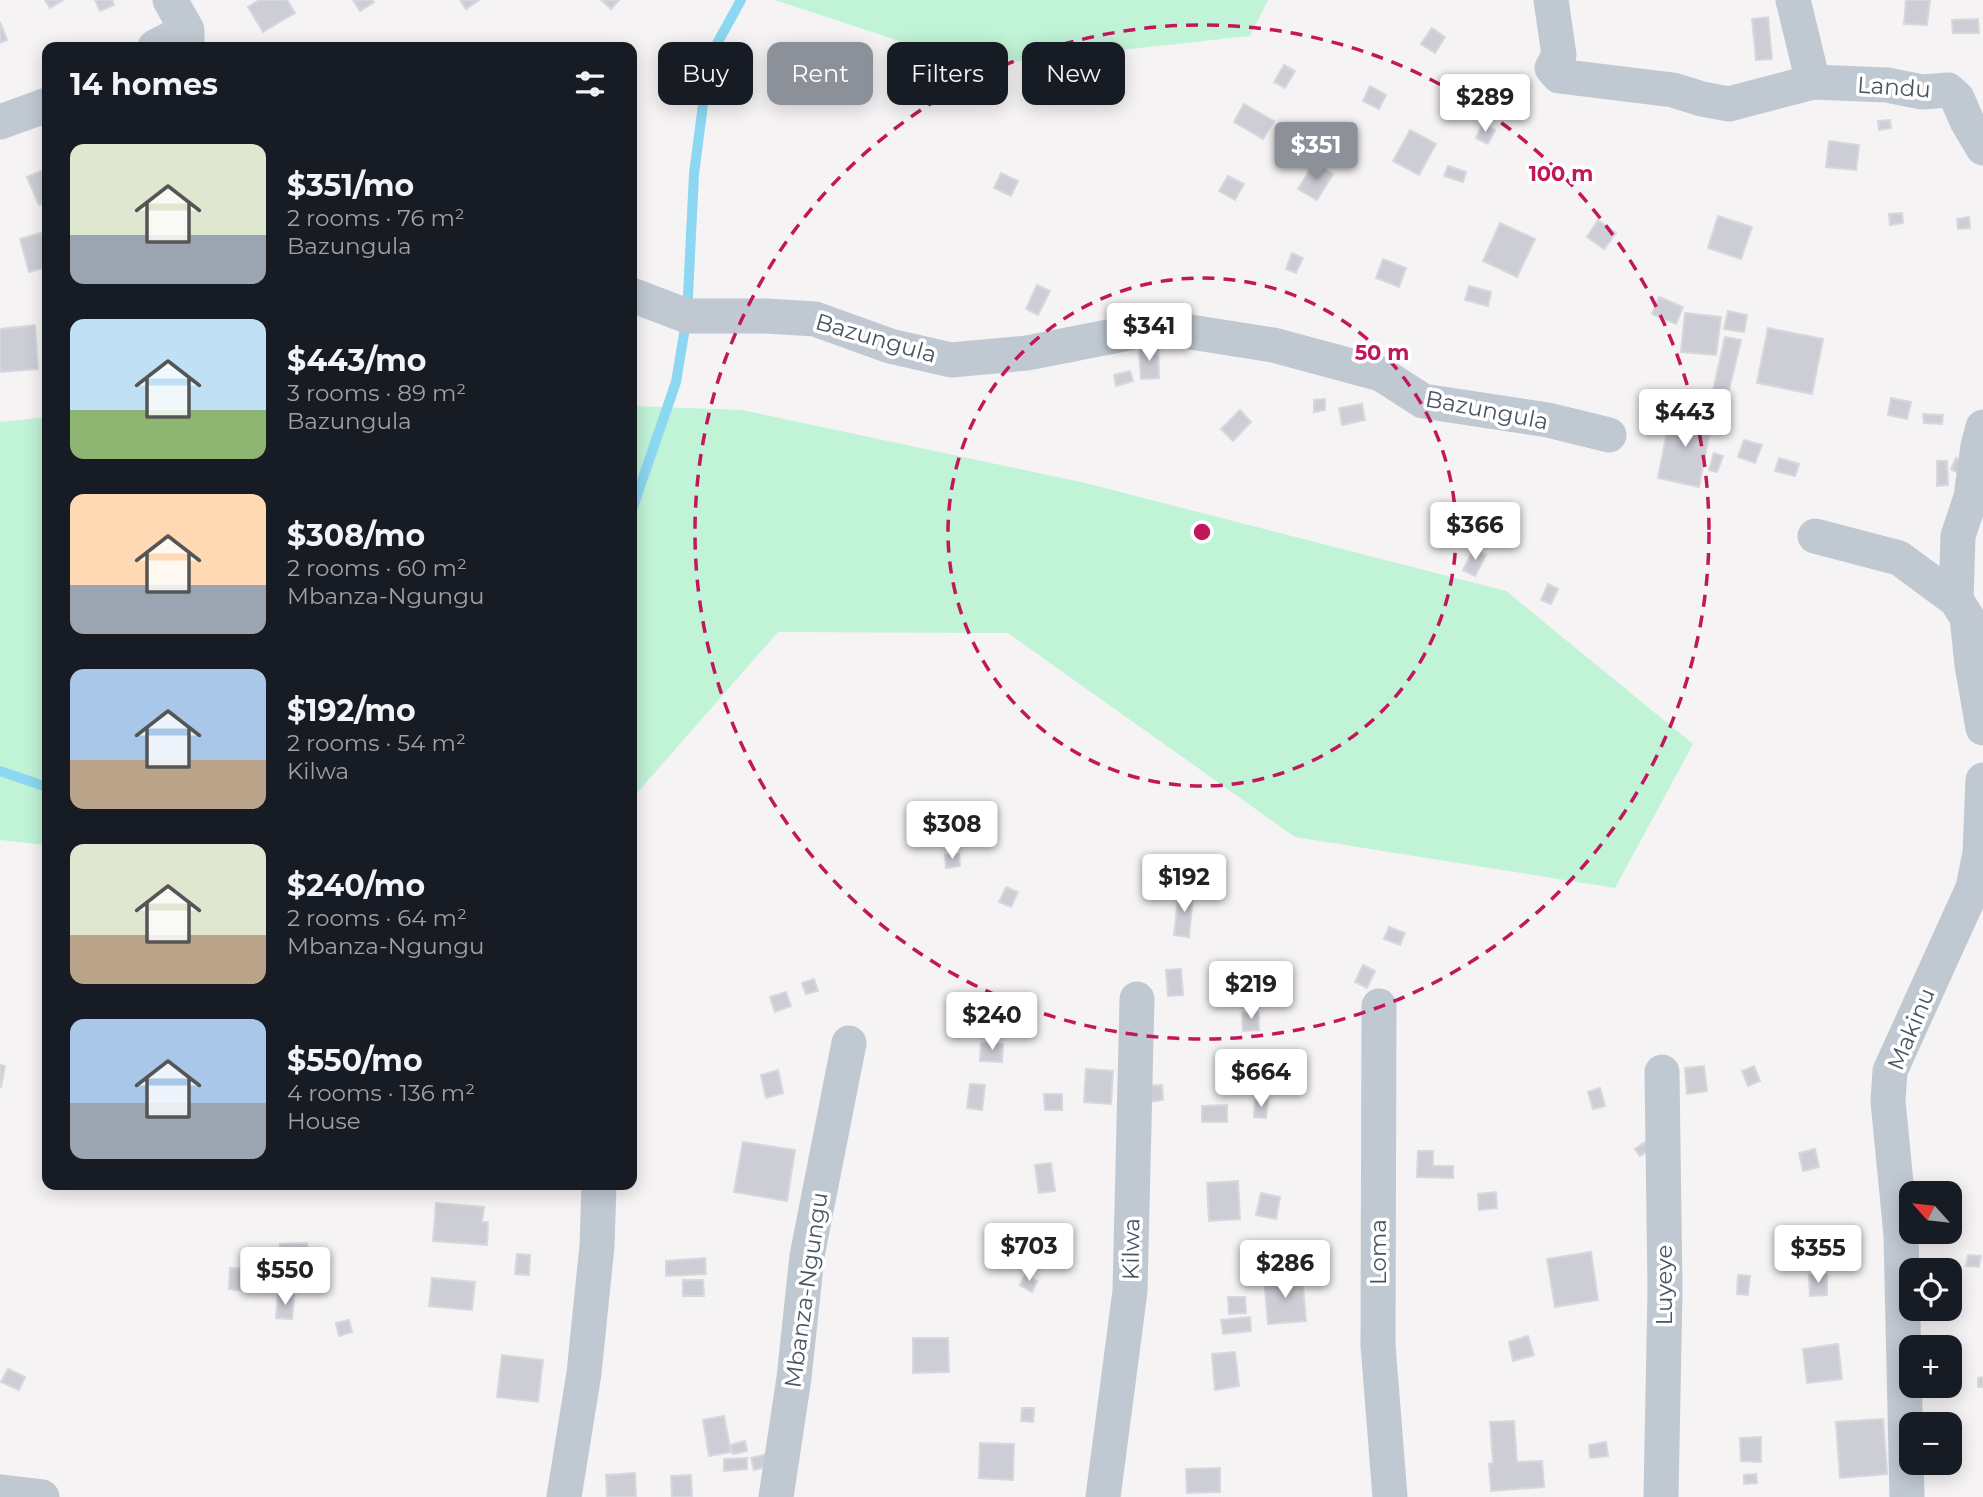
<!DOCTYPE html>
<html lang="en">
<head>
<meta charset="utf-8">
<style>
	body { margin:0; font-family:Montserrat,sans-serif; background:#20242c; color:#f1f3f6; height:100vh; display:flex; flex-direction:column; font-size:26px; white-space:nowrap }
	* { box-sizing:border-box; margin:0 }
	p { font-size:23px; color:#9ea1a6 }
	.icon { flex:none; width:38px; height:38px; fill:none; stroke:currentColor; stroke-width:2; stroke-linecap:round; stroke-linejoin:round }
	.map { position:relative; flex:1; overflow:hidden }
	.details { position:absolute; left:42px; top:42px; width:595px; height:1148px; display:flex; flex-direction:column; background:#171b24; border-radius:14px; box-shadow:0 4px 18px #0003 }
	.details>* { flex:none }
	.top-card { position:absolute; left:658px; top:42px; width:665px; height:63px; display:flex; gap:14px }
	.needle { width:46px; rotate:297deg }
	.controls { position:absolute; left:1899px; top:1181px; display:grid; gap:14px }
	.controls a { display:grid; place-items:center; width:63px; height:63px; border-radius:14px; background:#171b24; box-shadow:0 4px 18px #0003; font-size:35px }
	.price { position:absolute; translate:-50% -60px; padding:0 16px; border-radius:7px; background:#fff; color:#222; font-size:23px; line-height:46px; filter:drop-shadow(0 2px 4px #0008) }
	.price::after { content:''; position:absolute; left:50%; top:42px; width:21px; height:16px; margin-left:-10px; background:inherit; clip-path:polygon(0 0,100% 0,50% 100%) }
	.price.on { background:#8c9099; color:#fff }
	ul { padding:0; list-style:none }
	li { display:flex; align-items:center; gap:21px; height:175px; padding:0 28px }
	li span { display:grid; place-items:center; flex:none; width:196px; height:140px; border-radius:14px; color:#555 }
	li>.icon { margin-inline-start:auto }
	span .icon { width:84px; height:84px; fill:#fffc; stroke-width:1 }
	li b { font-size:30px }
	h2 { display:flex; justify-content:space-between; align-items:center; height:84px; padding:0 28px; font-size:30px }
	.chip { padding:0 24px; border-radius:14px; background:#171b24; box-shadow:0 4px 18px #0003; font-size:24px; line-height:63px }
	.chip.on { background:#8c9099; color:#fff }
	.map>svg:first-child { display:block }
	.green { fill:#c1f3d7 }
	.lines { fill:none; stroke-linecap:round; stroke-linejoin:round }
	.stream { stroke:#8cd7f2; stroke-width:10 }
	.building { fill:#cdced5; stroke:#d7d8de; stroke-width:2 }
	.minor { stroke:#c0c9d2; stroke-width:35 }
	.ring { fill:none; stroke:#c2185b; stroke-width:3.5; stroke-dasharray:12 9 }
	.labels { text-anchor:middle; stroke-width:7; stroke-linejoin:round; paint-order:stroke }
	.street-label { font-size:23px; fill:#495562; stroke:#fff }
	.centre { fill:#c2185b; stroke:#fff; stroke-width:3.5 }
	.ring-label { font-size:21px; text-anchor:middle; font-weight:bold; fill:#c2185b; stroke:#fff; stroke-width:7; stroke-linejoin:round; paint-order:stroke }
</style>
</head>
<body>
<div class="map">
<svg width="1983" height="1497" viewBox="0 0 1983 1497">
	<rect width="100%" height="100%" fill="#f5f3f3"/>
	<path class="green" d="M775,0h493l-18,36 -275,30z
		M632,406l110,4 343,73 421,108 187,153 -78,144 -320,-51 -287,-204 -230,-1 -142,162 -4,2z
		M47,417v428l-47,-5v-418z"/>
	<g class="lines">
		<path class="stream" d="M632,510l44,-128 11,-66 7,-142 15,-116 32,-58
			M0,771l47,16"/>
	</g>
	<path class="building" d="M45,0h18l-13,8z
		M95,0h17l2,5 -14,6z
		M259,0h28l8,13 -32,19 -15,-25z
		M353,0h19l2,2 -14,9z
		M460,0h19l-13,9z
		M601,0h18l-8,9z
		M1906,0h24l-3,25 -23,-1z
		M1768,17l4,42 -16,1 -4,-41z
		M1978,19l1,14h-26l-1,-13z
		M0,22l7,18 -7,3z
		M1432,28l13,9 -10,16 -14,-9z
		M1284,65l11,6 -10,17 -11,-6z
		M1370,86l16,9 -7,14 -16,-8z
		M1244,104l30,17 -11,18 -29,-17z
		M1890,120l1,8 -12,2 -1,-9z
		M1483,124l12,6 -7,14 -12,-6z
		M1410,130l26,14 -17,31 -26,-14z
		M1829,141l30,4 -3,25 -30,-3z
		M1314,163l19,11 -16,26 -19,-11z
		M1448,166l18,6 -3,10 -19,-6z
		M47,168v34l-8,3 -12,-28z
		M1001,173l17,8 -7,15 -17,-8z
		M1228,176l16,8 -9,16 -16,-9z
		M1902,213l1,10 -13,2 -1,-11z
		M1718,216l34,11 -11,32 -33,-11z
		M1969,217l1,11 -12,1 -1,-10z
		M1598,220l18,13 -12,16 -17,-12z
		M1500,223l35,16 -18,38 -34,-16z
		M47,231v36l-18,5 -9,-33z
		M1292,253l11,5 -7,15 -10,-4z
		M1383,259l23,9 -7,19 -23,-9z
		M1037,285l13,6 -12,24 -12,-6z
		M1469,286l22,6 -3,14 -23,-6z
		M1659,297l24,10 -7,17 -24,-10z
		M1728,311l19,4 -3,17 -20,-3z
		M1685,313l36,4 -5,38 -35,-3z
		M35,325l3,44 -38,3v-43z
		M1768,328l55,11 -11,55 -55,-11z
		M1725,337l16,3 -14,58 -15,-3z
		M1158,348l1,30 -18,1 -2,-30z
		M1130,371l3,10 -17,5 -2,-11z
		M1891,398l20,4 -4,17 -19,-4z
		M1325,399v11l-11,2v-12z
		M1362,404l3,16 -23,5 -3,-17z
		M1240,410l11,12 -18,19 -12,-12z
		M1671,412l41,9 -13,66 -41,-9z
		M1923,414l20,1 -1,9 -18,-1z
		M1744,440l18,5 -7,18 -17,-6z
		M1714,453l9,3 -6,16 -8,-2z
		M1779,458l20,6 -4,12 -20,-5z
		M1956,458l17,9 -6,11 -16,-9z
		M1937,461h10l1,24 -11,1z
		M1474,549l12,6 -11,21 -12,-6z
		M1548,584l10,5 -7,15 -10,-4z
		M959,854l1,12 -14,2 -1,-13z
		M1006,887l12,5 -7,15 -12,-5z
		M1179,891l14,2 -4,44 -15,-2z
		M1389,927l16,6 -5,12 -16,-6z
		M1363,965l12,6 -8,17 -12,-6z
		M1181,969l2,26 -15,1 -2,-26z
		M814,979l4,12 -12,3 -4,-11z
		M786,992l5,14 -16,6 -5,-15z
		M1258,1012l1,18 -16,1 -1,-18z
		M981,1043l22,1 -1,18 -22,-1z
		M0,1065l5,1 -4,21 -1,-1z
		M1704,1066l3,25 -20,3 -2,-26z
		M1754,1066l6,15 -12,5 -6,-15z
		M1086,1069l27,2 -2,33 -27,-2z
		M778,1070l5,23 -17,5 -5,-23z
		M970,1084l15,1 -3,25 -15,-2z
		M1162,1085l1,15 -15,2 -1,-16z
		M1600,1088l5,18 -12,3 -5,-17z
		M1044,1094h18v16h-17z
		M1255,1100h13l-2,18 -12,-1z
		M1227,1105v17h-25v-16z
		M743,1142l52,8 -8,51 -53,-9z
		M1645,1142l5,8 -10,6 -5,-7z
		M1815,1149l4,18 -16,4 -4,-18z
		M1418,1151h15v15h20v12l-36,-1z
		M1051,1163l4,28 -16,2 -4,-28z
		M1238,1181l2,38 -31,2 -2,-38z
		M1496,1192l1,16 -18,2 -1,-16z
		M1261,1193l19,4 -4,22 -20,-4z
		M436,1203l48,4 -2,15h6l-1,23 -54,-4z
		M1803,1237l3,16 -13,2 -3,-15z
		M307,1243l2,30 -27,1 -2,-30z
		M1591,1252l7,48 -43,7 -8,-48z
		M517,1254l13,1 -1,20 -14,-1z
		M1968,1255l13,1 -2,11 -13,-1z
		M705,1258l1,16 -40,2v-15z
		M230,1268l19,1 -2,22 -18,-2z
		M1025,1275l12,6 -5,11 -12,-7z
		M1302,1275l4,46 -38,3 -4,-46z
		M1738,1275l12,1 -2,19 -11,-1z
		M1809,1275h18v20l-17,1z
		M432,1278l43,4 -3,28 -43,-4z
		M683,1280h20l1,16h-21z
		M278,1295l16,1 -2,23 -16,-1z
		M1228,1297h17l1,16 -17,1z
		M1250,1317l1,14 -28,3 -2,-14z
		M349,1320l3,12 -13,4 -3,-13z
		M1528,1336l6,19 -21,6 -4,-19z
		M913,1338h35l1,34 -36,1z
		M1838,1344l4,35 -35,4 -4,-34z
		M1235,1352l4,34 -24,4 -3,-36z
		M502,1355l41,5 -5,42 -41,-5z
		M8,1369l17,8 -6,13 -18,-8z
		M1983,1377v10h-5v-9z
		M1022,1408h12l-1,14 -12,-1z
		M724,1416l7,36 -22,4 -6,-36z
		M1883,1419l4,55 -47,4 -4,-56z
		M1514,1421l3,41 25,-1 2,26 -53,4 -2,-27 4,-1 -3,-41z
		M1761,1437v25l-20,-1 -1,-23z
		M745,1441l2,10 -14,3 -3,-9z
		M1606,1442l2,14 -18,2 -1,-13z
		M980,1443l34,1 -1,36 -34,-2z
		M767,1454l3,12 -16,4 -3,-12z
		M747,1458v11l-23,2v-12z
		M1220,1468v24l-33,1 -1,-24z
		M635,1473l1,24h-29l-1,-22z
		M1756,1474l1,9 -13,1v-9z
		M691,1475l1,22h-20l-1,-21z"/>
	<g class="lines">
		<path class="minor" d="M170,0l17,30v17
			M1551,0l8,55 -7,13 7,8 114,14 29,9 27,5 84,-22 74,3 35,7 26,-2 9,8 10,23 16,27
			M1793,0l20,82
			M155,47l32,-17
			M0,122l47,-17
			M632,295l55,21h79l49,3 75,27 61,14 76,-7 132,-26 114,18 108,29 42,27 125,19 61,15
			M1983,427l-5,19 -7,51 -13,39 -2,64 11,17 5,48 11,63
			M1815,536l84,22 57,42
			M1379,1006l-1,339 12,152
			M0,1492l42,5
			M564,1497l20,-124 13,-127 2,-61
			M776,1497l18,-119 13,-122 42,-213
			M1103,1497l27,-206 7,-292
			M1661,1497l4,-207 -3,-218
			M1907,1497l-6,-262 -13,-134 2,-30 83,-183 7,-35 3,-73"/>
	</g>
	<g class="ring">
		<circle cx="1202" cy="532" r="254"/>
		<circle cx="1202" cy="532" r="507"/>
	</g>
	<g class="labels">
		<g class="street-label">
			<text transform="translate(1894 87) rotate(4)" y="8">Landu</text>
			<text transform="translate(876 338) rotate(16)" y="8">Bazungula</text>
			<text transform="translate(1487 410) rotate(11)" y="8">Bazungula</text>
			<text transform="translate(1911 1029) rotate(-67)" y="8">Makinu</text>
			<text transform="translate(1131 1249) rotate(-89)" y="8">Kilwa</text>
			<text transform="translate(1378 1252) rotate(-90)" y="8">Loma</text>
			<text transform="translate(1664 1285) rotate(-90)" y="8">Luyeye</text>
			<text transform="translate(806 1290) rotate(-82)" y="8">Mbanza-Ngungu</text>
		</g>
	</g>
	<circle cx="1202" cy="532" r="10" class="centre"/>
	<g class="ring-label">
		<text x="1561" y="181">100 m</text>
		<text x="1382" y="360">50 m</text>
	</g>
</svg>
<div class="controls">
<a><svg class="needle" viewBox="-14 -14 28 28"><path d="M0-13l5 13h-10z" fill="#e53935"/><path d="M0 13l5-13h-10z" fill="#9ea1a6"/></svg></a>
<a><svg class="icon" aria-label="locate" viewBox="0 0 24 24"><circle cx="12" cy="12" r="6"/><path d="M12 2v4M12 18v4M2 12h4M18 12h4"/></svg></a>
<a>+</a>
<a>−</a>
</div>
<b class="price" style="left:1485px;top:134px">$289</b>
<b class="price on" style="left:1316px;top:182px">$351</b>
<b class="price" style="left:1149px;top:363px">$341</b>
<b class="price" style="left:1685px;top:449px">$443</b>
<b class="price" style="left:1475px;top:562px">$366</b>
<b class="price" style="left:952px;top:861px">$308</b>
<b class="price" style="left:1184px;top:914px">$192</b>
<b class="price" style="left:1251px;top:1021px">$219</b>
<b class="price" style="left:992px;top:1052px">$240</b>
<b class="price" style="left:1261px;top:1109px">$664</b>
<b class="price" style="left:1029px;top:1283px">$703</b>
<b class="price" style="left:1818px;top:1285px">$355</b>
<b class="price" style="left:1285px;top:1300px">$286</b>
<b class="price" style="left:285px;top:1307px">$550</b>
<div class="top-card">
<a class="chip">Buy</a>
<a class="chip on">Rent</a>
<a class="chip">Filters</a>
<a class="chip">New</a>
</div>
<section class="details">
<h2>14 homes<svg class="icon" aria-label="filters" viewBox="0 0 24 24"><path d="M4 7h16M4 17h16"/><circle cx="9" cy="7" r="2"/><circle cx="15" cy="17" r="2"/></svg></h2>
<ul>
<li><span style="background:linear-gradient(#dfe7d0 65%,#9aa5b1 0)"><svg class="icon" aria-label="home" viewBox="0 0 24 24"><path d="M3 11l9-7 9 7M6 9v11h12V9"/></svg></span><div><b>$351/mo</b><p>2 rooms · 76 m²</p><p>Bazungula</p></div></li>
<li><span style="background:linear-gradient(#bfe0f5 65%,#8fb573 0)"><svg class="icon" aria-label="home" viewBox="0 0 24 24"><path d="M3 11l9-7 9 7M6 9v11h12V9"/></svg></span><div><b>$443/mo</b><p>3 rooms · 89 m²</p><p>Bazungula</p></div></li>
<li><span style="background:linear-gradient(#ffd9b3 65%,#9aa5b1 0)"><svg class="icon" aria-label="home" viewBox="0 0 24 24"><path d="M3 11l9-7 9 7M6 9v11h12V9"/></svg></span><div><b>$308/mo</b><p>2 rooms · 60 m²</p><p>Mbanza-Ngungu</p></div></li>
<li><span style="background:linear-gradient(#a9c7e8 65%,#b9a48a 0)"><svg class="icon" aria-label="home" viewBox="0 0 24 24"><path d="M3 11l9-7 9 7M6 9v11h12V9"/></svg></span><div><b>$192/mo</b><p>2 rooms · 54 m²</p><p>Kilwa</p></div></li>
<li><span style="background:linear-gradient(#dfe7d0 65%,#b9a48a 0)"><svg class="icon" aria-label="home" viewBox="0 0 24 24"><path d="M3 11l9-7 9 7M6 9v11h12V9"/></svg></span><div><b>$240/mo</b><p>2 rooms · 64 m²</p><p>Mbanza-Ngungu</p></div></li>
<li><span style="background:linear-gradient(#a9c7e8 60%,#9aa5b1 0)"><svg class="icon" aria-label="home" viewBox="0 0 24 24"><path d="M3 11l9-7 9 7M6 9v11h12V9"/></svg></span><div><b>$550/mo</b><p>4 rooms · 136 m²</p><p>House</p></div></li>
</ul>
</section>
</div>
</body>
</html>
